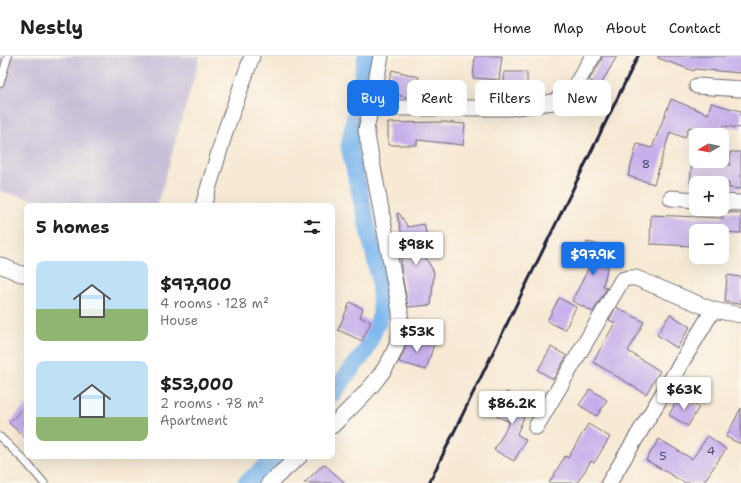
<!DOCTYPE html>
<html lang="en">
<head>
<meta charset="utf-8">
<style>
	body { margin:0; font-family:"Shantell Sans",sans-serif; background:#f2f2f2; color:#202124; height:100vh; display:flex; flex-direction:column; font-size:15px; white-space:nowrap }
	* { box-sizing:border-box; margin:0 }
	p { font-size:13px; color:#757577 }
	.icon { flex:none; width:22px; height:22px; fill:none; stroke:currentColor; stroke-width:2; stroke-linecap:round; stroke-linejoin:round }
	.map { position:relative; flex:1; overflow:hidden }
	.side { position:absolute; left:24px; top:147px; width:311px; height:256px; display:flex; flex-direction:column; background:#fff; border-radius:8px; box-shadow:0 4px 16px #0002 }
	.side>* { flex:none }
	.banner { position:absolute; left:347px; top:24px; width:334px; height:36px; display:flex; gap:8px }
	.needle { width:26px; rotate:260deg }
	.tools { position:absolute; left:689px; top:72px; display:grid; gap:8px }
	.tools a { display:grid; place-items:center; width:40px; height:40px; border-radius:8px; background:#fff; box-shadow:0 4px 16px #0002; font-size:20px }
	.price { position:absolute; translate:-50% -34px; padding:0 9px; border-radius:4px; background:#fff; color:#222; font-size:13px; line-height:26px; filter:drop-shadow(0 1px 2px #0008) }
	.price::after { content:''; position:absolute; left:50%; top:24px; width:12px; height:9px; margin-left:-6px; background:inherit; clip-path:polygon(0 0,100% 0,50% 100%) }
	.price.selected { background:#1a73e8; color:#fff }
	ul { padding:0; list-style:none }
	li { display:flex; align-items:center; gap:12px; height:100px; padding:0 12px }
	li span { display:grid; place-items:center; flex:none; width:112px; height:80px; border-radius:8px; color:#555 }
	li>.icon { margin-inline-start:auto }
	span .icon { width:48px; height:48px; fill:#fffc; stroke-width:1 }
	li b { font-size:17px }
	h2 { display:flex; justify-content:space-between; align-items:center; height:48px; padding:0 12px; font-size:17px }
	.pill { padding:0 14px; border-radius:8px; background:#fff; box-shadow:0 4px 16px #0002; font-size:14px; line-height:36px }
	.pill.selected { background:#1a73e8; color:#fff }
	header { display:flex; align-items:center; gap:24px; box-sizing:border-box; height:56px; padding:0 20px; background:#fff; border-bottom:1px solid #e0e0e0 }
	header strong { font-size:19px }
	nav { display:flex; gap:22px; margin-inline-start:auto; font-size:14px }
	.map>svg:first-child { display:block }
	.industrial { fill:#c8bfd8 }
	.lines { fill:none; stroke-linecap:round; stroke-linejoin:round }
	.canal { stroke:#7db7ee; stroke-width:17 }
	.building { fill:#c5afeb }
	.lane-casing { stroke:#6d6871; stroke-width:9 }
	.street-casing { stroke:#6d6871; stroke-width:17 }
	.lane { stroke:#fff; stroke-width:7 }
	.street { stroke:#fff; stroke-width:15 }
	.rail { stroke:#22223b; stroke-width:3 }
	.labels { text-anchor:middle; stroke-width:3; stroke-linejoin:round; paint-order:stroke }
	.number-label { font-size:12px; fill:#4b4567 }
</style>
</head>
<body>
<header>
<strong>Nestly</strong>
<nav><a>Home</a><a>Map</a><a>About</a><a>Contact</a></nav>
</header>
<div class="map">
<svg width="741" height="427" viewBox="0 0 741 427">
	<rect width="100%" height="100%" fill="#fbf7ec"/>
	<filter id="ink" filterUnits="userSpaceOnUse"><feTurbulence type="fractalNoise" baseFrequency=".025" numOctaves="2"/><feDisplacementMap in="SourceGraphic" scale="8" xChannelSelector="R" yChannelSelector="G"/><feConvolveMatrix kernelMatrix="1 2 1 2 8 2 1 2 1" color-interpolation-filters="sRGB"/></filter>
	<filter id="wash" filterUnits="userSpaceOnUse"><feTurbulence type="fractalNoise" baseFrequency=".012" numOctaves="4" result="noise"/><feDisplacementMap in="SourceGraphic" scale="16" xChannelSelector="R" yChannelSelector="G"/><feGaussianBlur stdDeviation="0.9" result="paint"/><feColorMatrix in="noise" values="0 0 0 0 0 0 0 0 0 0 0 0 0 0 0 0 0 1.4 0 .05"/><feComposite in="paint" operator="in"/></filter>
	<g filter="url(#wash)">
		<rect width="100%" height="100%" fill="#f7e9d4"/>
		<path class="industrial" d="M0,0h200l-43,150h-100l-57,-15z"/>
		<g class="lines">
			<path class="canal" d="M332,338l33,-42 16,-37 -2,-39 -30,-129 17,-91
				M246,427l31,-27"/>
		</g>
		<g id="blocks">
			<path class="building" d="M475,0h27l-3,24 -26,-2z
				M602,0h15l-17,30 -11,-6 12,-19z
				M658,0h83v17l-46,-4 -1,2 -36,-13z
				M392,14l27,7 -6,22 -27,-7z
				M504,16h23v22h-23z
				M671,43l37,15 3,-11 30,8v17l-18,-2 -3,9h-3l-28,-8 -4,11 -15,-6 -16,52 -26,-8 9,-32 15,4z
				M443,66l22,2 -2,21 -46,-5v5h-29v-22z
				M730,96h11v37l-12,-1v-5h-39l2,-22 38,4z
				M723,156l18,1v20l-48,-2v15l-43,-2 1,-29 72,3z
				M399,157l9,14 16,-3 4,17 -11,2 17,29 -3,33 -23,2 -7,-37v-18h5l-9,-38z
				M587,186l25,6 -9,38 4,2 -14,24 -21,-11 17,-34 -8,-2z
				M727,219l14,2v27l-16,-2z
				M559,242l17,9 -11,23 -18,-9z
				M350,246l13,7 -3,8 11,5 -9,19 -24,-11z
				M616,251l28,15 -16,29 32,20 -14,23 -53,-32 22,-39 -6,-3z
				M670,258l20,13 -13,21 -20,-13z
				M408,280l26,8 -8,26 -27,-8 6,-13z
				M551,291l16,9 -14,23 -15,-9z
				M590,333l17,11 -10,16 -18,-11z
				M506,336l24,10 -13,32 9,6 -12,21 -20,-11 16,-28 -14,-6z
				M679,340l20,11 -11,19 -19,-11z
				M27,348v35l-18,-16z
				M741,352v36l-15,-7z
				M588,368l22,13 -16,26 -3,-2 -14,22h-28l16,-27 3,2z
				M708,380l18,13 -23,34h-18l-39,-23 13,-21 33,20z
				M324,408l21,19h-41z"/>
		</g>
	</g>
	<g filter="url(#ink)">
		<use href="#blocks" fill-opacity="0" stroke="#6d6871" stroke-width="1"/>
		<g class="lines">
			<defs>
				<path id="lane" d="M0,27l8,-27
					M0,381l25,24 19,22"/>
				<path id="street" d="M697,30l44,3
					M371,52h138l44,-6 19,-11 21,-35
					M671,142l25,2
					M722,146l19,1
					M203,150l23,-77 26,-73
					M0,209l21,9h6
					M332,370c25,-24 63,-58 68,-94 1,-7 0,-15 0,-21l-34,-181 15,-74
					M536,371l86,-147 6,-2h8l77,32 28,5
					M269,427l31,-27
					M609,427l104,-173"/>
			</defs>
			<use href="#lane" class="lane-casing"/>
			<use href="#street" class="street-casing"/>
			<use href="#lane" class="lane"/>
			<use href="#street" class="street"/>
			<path class="rail" d="M429,427l209,-427"/>
		</g>
	</g>
	<g class="labels">
		<g class="number-label">
			<text x="646" y="112">8</text>
			<text x="711" y="399">4</text>
			<text x="663" y="404">5</text>
		</g>
	</g>
</svg>
<div class="tools">
<a><svg class="needle" viewBox="-14 -14 28 28"><path d="M0-13l5 13h-10z" fill="#e53935"/><path d="M0 13l5-13h-10z" fill="#757577"/></svg></a>
<a>+</a>
<a>−</a>
</div>
<b class="price" style="left:416px;top:210px">$98K</b>
<b class="price selected" style="left:593px;top:220px">$97.9K</b>
<b class="price" style="left:417px;top:297px">$53K</b>
<b class="price" style="left:684px;top:355px">$63K</b>
<b class="price" style="left:512px;top:369px">$86.2K</b>
<div class="banner">
<a class="pill selected">Buy</a>
<a class="pill">Rent</a>
<a class="pill">Filters</a>
<a class="pill">New</a>
</div>
<section class="side">
<h2>5 homes<svg class="icon" aria-label="filters" viewBox="0 0 24 24"><path d="M4 7h16M4 17h16"/><circle cx="9" cy="7" r="2"/><circle cx="15" cy="17" r="2"/></svg></h2>
<ul>
<li><span style="background:linear-gradient(#bfe0f5 60%,#8fb573 0)"><svg class="icon" aria-label="home" viewBox="0 0 24 24"><path d="M3 11l9-7 9 7M6 9v11h12V9"/></svg></span><div><b>$97,900</b><p>4 rooms · 128 m²</p><p>House</p></div></li>
<li><span style="background:linear-gradient(#bfe0f5 70%,#8fb573 0)"><svg class="icon" aria-label="home" viewBox="0 0 24 24"><path d="M3 11l9-7 9 7M6 9v11h12V9"/></svg></span><div><b>$53,000</b><p>2 rooms · 78 m²</p><p>Apartment</p></div></li>
</ul>
</section>
</div>
</body>
</html>
